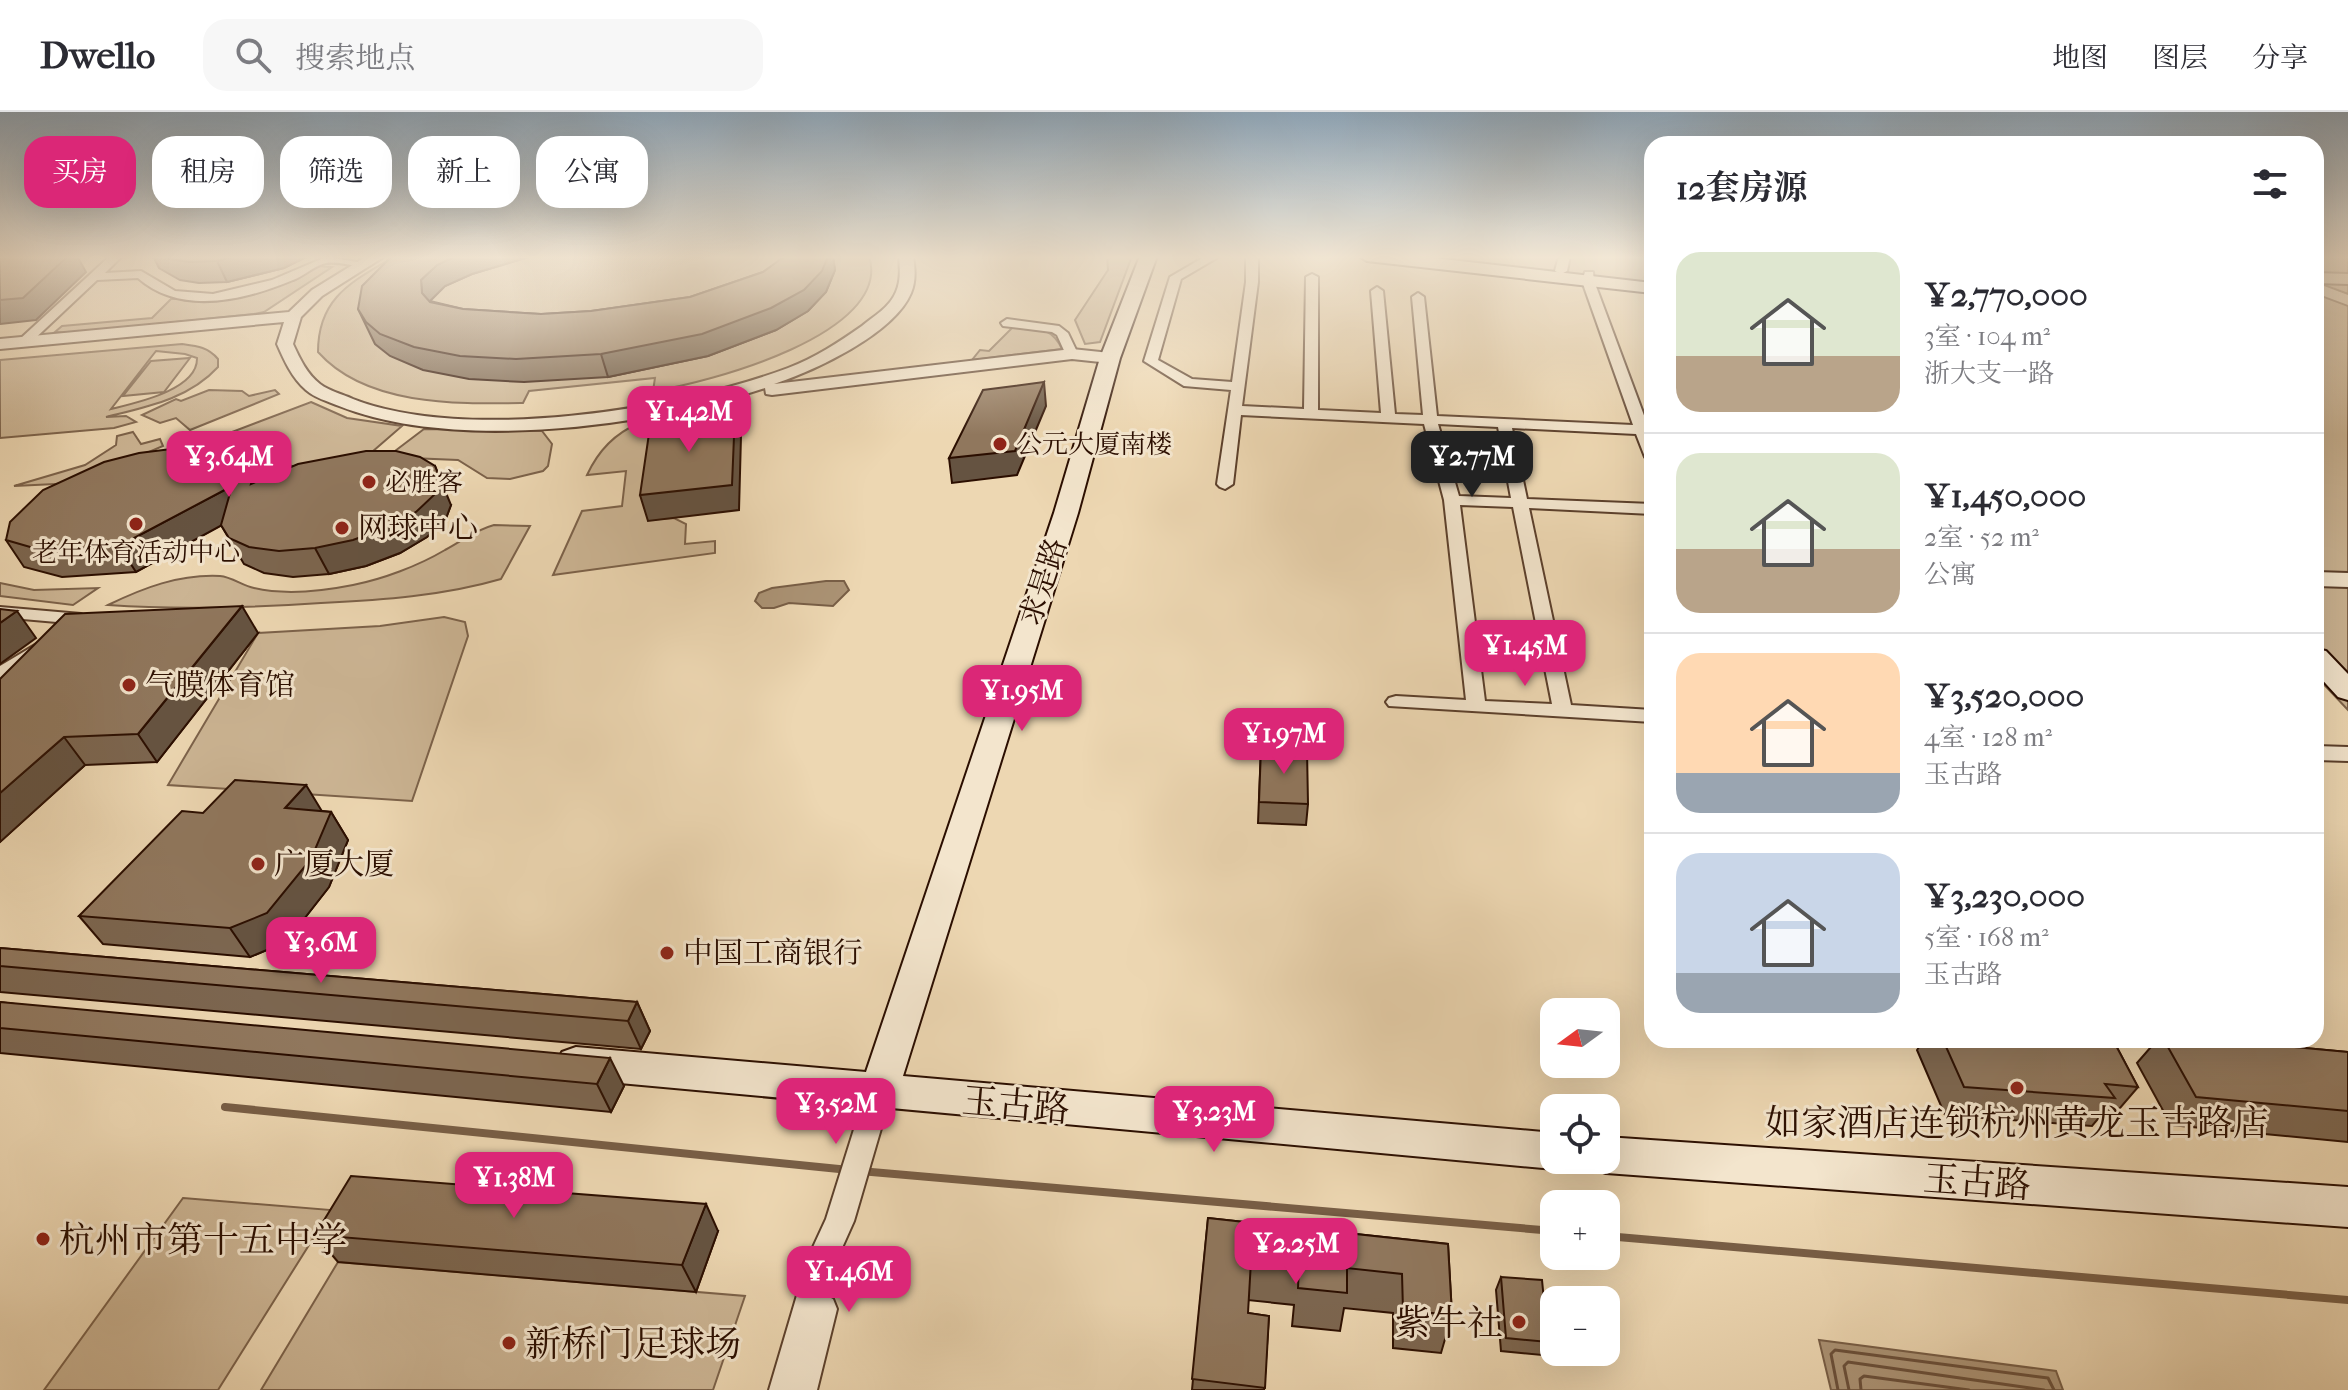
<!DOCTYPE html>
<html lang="zh">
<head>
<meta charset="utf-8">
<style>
	body { margin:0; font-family:"IM FELL French Canon","Noto Serif SC",serif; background:#f7f7f7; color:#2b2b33; height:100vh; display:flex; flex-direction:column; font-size:30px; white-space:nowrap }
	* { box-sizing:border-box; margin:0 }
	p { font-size:26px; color:#7c7c81 }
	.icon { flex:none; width:44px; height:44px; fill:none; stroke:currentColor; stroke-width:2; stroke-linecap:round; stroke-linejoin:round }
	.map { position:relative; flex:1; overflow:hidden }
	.side { position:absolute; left:1644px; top:24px; width:680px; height:912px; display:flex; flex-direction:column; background:#fff; border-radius:24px; box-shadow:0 8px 32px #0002 }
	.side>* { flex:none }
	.banner { position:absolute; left:24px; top:24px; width:760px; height:72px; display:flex; gap:16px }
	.needle { width:52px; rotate:255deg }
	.controls { position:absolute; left:1540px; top:886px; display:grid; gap:16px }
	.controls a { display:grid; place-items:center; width:80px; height:80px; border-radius:16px; background:#fff; box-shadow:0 8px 32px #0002; font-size:40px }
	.price { position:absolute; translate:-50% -68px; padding:0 18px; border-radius:16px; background:#db2777; color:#fff; font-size:26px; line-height:52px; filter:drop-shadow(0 2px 4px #0008) }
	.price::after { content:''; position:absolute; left:50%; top:48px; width:24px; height:18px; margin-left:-12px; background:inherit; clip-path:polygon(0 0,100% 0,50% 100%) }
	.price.selected { background:#222; color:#fff }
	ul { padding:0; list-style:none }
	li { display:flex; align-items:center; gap:24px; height:200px; padding:0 32px }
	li+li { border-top:2px solid #e1e1e2 }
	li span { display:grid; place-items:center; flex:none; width:224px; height:160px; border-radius:24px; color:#555 }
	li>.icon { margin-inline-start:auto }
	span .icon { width:96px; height:96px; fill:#fffc; stroke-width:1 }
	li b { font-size:34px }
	h2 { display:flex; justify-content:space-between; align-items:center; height:96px; padding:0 32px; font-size:34px }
	.tag { padding:0 28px; border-radius:24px; background:#fff; box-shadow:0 8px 32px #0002; font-size:28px; line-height:72px }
	.tag.selected { background:#db2777; color:#fff }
	header { display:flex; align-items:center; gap:48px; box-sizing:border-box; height:112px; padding:0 40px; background:#fff; border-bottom:2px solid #e1e1e2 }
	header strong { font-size:38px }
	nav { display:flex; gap:44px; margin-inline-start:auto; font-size:28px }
	.search { width:560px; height:72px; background:#f7f7f7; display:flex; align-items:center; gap:20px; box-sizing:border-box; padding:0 28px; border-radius:24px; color:#7c7c81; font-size:30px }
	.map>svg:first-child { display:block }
	.green { fill:#ccb594; stroke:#7c624a; stroke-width:2; fill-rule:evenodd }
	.water { fill:#ab9375; stroke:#785e46; stroke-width:2 }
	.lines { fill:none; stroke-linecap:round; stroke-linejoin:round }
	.shore { stroke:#6b503a; stroke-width:3 }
	.stream { stroke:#785e46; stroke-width:8 }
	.minor-casing { stroke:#5c402c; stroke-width:4 }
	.tertiary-casing { stroke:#5c402c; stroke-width:4 }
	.secondary-casing { stroke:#2b0e00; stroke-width:4 }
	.minor { fill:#f3e5cd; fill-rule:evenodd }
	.tertiary { fill:#f3e5cd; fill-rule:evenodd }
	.secondary { fill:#f3e5cd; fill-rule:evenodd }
	.wall { fill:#7c6650; stroke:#2b0e00; stroke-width:2 }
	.shaded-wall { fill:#655341; stroke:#2b0e00; stroke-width:2 }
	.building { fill:#90775d; stroke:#2b0e00; stroke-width:2 }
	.poi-dot { fill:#8f2418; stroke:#f3e5cd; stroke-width:3 }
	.labels { text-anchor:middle; stroke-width:6; stroke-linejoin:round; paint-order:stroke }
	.far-poi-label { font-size:26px; fill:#2b0e00; stroke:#f3e5cd; text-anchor:start }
	.poi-label { font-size:30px; fill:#2b0e00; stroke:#f3e5cd; text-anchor:start }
	.street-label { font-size:30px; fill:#2b0e00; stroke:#f3e5cd }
	.near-street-label { font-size:36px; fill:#2b0e00; stroke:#f3e5cd }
	.near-poi-label { font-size:36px; fill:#2b0e00; stroke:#f3e5cd; text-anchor:start }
</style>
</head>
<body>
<header>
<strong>Dwello</strong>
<div class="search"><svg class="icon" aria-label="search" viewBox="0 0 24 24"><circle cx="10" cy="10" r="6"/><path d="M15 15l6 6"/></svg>搜索地点</div>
<nav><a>地图</a><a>图层</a><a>分享</a></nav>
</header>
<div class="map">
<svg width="2348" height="1278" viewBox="0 0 2348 1278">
	<rect width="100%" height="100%" fill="#edd7b2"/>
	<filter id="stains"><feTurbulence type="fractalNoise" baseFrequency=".0025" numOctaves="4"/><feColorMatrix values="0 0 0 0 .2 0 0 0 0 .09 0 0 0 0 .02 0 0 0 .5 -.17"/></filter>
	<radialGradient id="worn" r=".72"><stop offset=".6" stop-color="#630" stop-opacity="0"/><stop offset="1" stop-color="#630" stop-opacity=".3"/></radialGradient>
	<path class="green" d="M395,144h474c25,78 -162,127 -216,135l2,-13 -126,13 -6,12c-67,1 -157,3 -205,-51 0,-56 36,-71 77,-96z
		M1107,144h25l-32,86 -15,2 -10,-24 33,-50z
		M1401,144h251v28z
		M2316,144h32v454l-32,-34z
		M316,154l16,1 -68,45 -10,2 -186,19 -13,-1 7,-6 90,-8 19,-19h51z
		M1015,213c22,3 37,2 47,24l-90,11 8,-10 9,1z
		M182,232c15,2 26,3 36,15v8c-29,32 -72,40 -112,50l20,-1 10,6 -22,6 -114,10v-78zM156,239l29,3 12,4c1,32 -62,45 -86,51z
		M190,246l-26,34 -41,4 28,-35z
		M209,278l33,1 7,5 26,-6 4,4 -89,36 -14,-12 -16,5 -18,-8 34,-16 5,2z
		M311,290l36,16 55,8 -37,32 -53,14 -43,-13 -23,-13 -22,3 -13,-9z
		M740,296v9l-59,7 -32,96 25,-2 12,6 -1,20 30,-3v12l-162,22 29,-64 40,-5 4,-35 -39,4c31,-67 89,-59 153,-67z
		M424,317l118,2 10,13 -4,22 -5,5 -33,8 -23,-1 -29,-18 -71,-3z
		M133,320l8,12 19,-5 3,7 -87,37 -62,3 71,-21 31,-20 1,-9z
		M494,413l36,1 -29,53c-58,17 -120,21 -180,24 -72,5 -142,7 -213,2 35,-17 71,-31 112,-29 12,1 23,10 34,12 30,7 69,3 99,-3 30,-6 65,-19 92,-35 17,-9 30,-20 49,-25z
		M0,471l34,7 64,-2 -25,17 -73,-9z
		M444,505l21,5 3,14 -56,165 -244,-16 90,-152 122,-7z
		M183,1086l148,12 -113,180h-174z
		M338,1150l407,34 -32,94h-452z"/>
	<path class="water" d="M826,469h18l5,9 -16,16 -44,-3 -15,5h-12l-7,-7 4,-8 13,-5z
		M1819,1228l237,31 7,19h-232z"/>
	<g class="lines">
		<path class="shore" d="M1838,1278l-7,-36 4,-4 213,28 6,12
			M1849,1278l-5,-24 4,-4 196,28
			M1861,1278l-1,-11 4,-3 105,14"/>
		<path class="stream" d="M225,995l624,63
			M860,1059l694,60
			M1606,1124l742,64"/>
		<defs>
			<path id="minor" d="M110,144h12l-17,17 36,-2 34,20 38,3 59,-14 54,-23 44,7 -6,3c-12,-1 -26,-6 -38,-4 -11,2 -22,13 -33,17 -48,20 -112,36 -155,-2l-41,2 -69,65h-8v-6z
				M1206,144h14l-39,23 -23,81 34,19 40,3 14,-100v-26h12v26l-16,124 62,3 2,-132 6,-3 6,3v133l63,3 -10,-122 6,-4 6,4 12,123 28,1 -11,-118 6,-4 6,4 13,119 196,9 -51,-144 3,-9h8l1,9 58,156v24l-7,-4 -9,-23 -124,-6 15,71 125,5v10l-123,-6 42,197 81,5v12l-263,-16 -3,-4 3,-4 7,-2 70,4 -22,-200 -20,-76 -183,-9 -8,69 -8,5 -5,-2 -3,-3 14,-94 -47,-4 -40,-25 26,-84zM1438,312l60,3 13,71 -52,-2zM1460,393l53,2 39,197 -67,-3z
				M1559,144h11l-3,15 -6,3 -6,-3z
				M1007,207l52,7 9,7 10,21 -11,3 -10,-22 -5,-3 -49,-6 -2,-3z
				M0,495l81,7 9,5 -14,8 -8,-4 -68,-6z
				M40,530l9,5 -3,4 -46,29v-14z
				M2316,634l32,1v14l-32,-1z
				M879,968l9,3 4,8 -38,130 -17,38 -10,37 6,3 4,10 -20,81h-48l39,-132 18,-39 40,-128 4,-8z"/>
			<path id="tertiary" d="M367,144h18l-63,40 -21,21 -8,27c7,15 14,30 27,40 9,7 22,10 33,15 113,44 324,11 435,-31 27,-10 51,-26 74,-42 12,-10 28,-19 34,-34 5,-11 4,-24 3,-36h14c2,13 3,25 -2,37 -17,41 -97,78 -137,91l298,-35 38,4 8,5 -8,5 -38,-4 -300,36 -6,-1 -1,-6c-116,39 -311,64 -426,18 -12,-5 -24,-8 -33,-16 -14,-12 -22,-30 -29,-46l7,-22 -284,27v-10l289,-27 23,-22z
				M2316,171l32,12v10l-32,-12z
				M2316,460l32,1v14l-32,-1z"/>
			<path id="secondary" d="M1140,144h17l-37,102 -42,155 -175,563 651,57v27h16l-2,4 -14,5 -978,-90 -14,-5 -5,-11 5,-11 14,-5 290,25 188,-559 46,-155z
				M1359,144h57l236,27v10l-285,-32z
				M2316,161l32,1v10l-32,-1z
				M2316,537l10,2 22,23v26l-10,-3 -22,-24z
				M1606,1025l742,50v40l-742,-54 -14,-5 -4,-8h18z"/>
		</defs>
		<use href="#minor" class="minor-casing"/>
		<use href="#tertiary" class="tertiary-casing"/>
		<use href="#secondary" class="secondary-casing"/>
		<use href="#minor" class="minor"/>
		<use href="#tertiary" class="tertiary"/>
		<use href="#secondary" class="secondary"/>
	</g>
	<path class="wall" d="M153,144h155l-24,12 -57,14 -28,1 -19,-3 -21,-12z
		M392,144h140l-60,18 -27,12 -15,15 33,8 78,5 50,-3 99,-14 73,-25 20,-14v-2h50l2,14 -9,22 -18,19 -32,19 -68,26 -100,21 -84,5 -55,-3 -46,-9 -33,-14 -15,-12 -17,-35z
		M259,346l10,18 182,29 -6,16 -18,16 -27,16 -34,13 -37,8 -36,3 -29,-4 -20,-9 -23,-39 -85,47 -74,5 -38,-10 -18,-27z
		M258,521l-101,129 -72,3 -85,77v-163z
		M1261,636l47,56 -2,21 -48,-2z
		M322,699l9,1 17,28 -19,47 -43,55 -36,15 -147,-13 -24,-28 124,-103z
		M0,836l637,54 13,29 -9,18 -641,-57z
		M0,890l624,84 -13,26 -611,-59z
		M1924,928h189l25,47 -24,28 -12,-1 -10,12 -147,-11 -28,-65z
		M2157,928h62l129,12v90l-177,-17 -34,-62z
		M1208,1106l240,26 4,71 -11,38 -48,-5v-35l-49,-5 -4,23 -48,-5 2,-21 -46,-5v13l21,3 -5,74h-72z
		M718,1119l-22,61 -358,-30 -23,-27z
		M1501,1165l47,65 -6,13 -41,-4 -5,-61z"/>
	<path class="shaded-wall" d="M68,144h9l9,16 -50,48 -36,4v-24z
		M236,144h72l-24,12 -57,14 -10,-21z
		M456,144h76l-60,18 -27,12 -16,16 -7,-9 -1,-13 16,-15z
		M828,144h5l2,14 -9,22 -18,19 -32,19 -68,26 -100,21 -7,-23z
		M1044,270l2,24 -29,69 -65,8 -3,-25z
		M735,300l6,24 -2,74 -91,11 -8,-26z
		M259,346l13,25 -21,1z
		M435,354l16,39 -6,16 -18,16 -27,16 -34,13 -37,8 -14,-26z
		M232,374l14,26 -110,60 -17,-26z
		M242,494l16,27 -101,129 -19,-28z
		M17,499l19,27 -36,26v-41z
		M64,625l21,28 -85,77v-49z
		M306,673l17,28 -38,-5z
		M331,700l17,28 -19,47 -43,55 -36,15 -20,-29z
		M637,890l13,29 -9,18 -13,-28z
		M610,946l14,28 -13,26 -14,-28z
		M706,1092l12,27 -22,61 -14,-27z"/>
	<path class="building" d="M0,144h68l-45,42 -23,2z
		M165,144h71l-19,5 -28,1 -20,-3z
		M392,144h64l-19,9 -16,15 1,13 8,9 33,7 78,5 50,-3 99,-14 73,-25 22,-16h43l-6,15 -18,19 -33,18 -69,26 -101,20 -85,5 -56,-3 -46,-9 -34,-13 -14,-12 -8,-13 4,-23z
		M1044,270l-29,69 -66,7 34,-68z
		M735,300l-3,73 -92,10 11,-75z
		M212,332l28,4 19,10 -8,26 47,-20 68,-13h30l24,6 15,9 5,13 -6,16 -18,17 -28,15 -35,13 -38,8 -36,3 -30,-4 -20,-9 -8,-13 11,-39 -113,60 -75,5 -38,-11 4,-18 33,-32 61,-28 35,-9z
		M242,494l-104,128 -74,3 -64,56v-114l65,-65z
		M0,497l17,2 -17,12z
		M1261,636l46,2 1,54 -49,-2z
		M235,668l71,5 -21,23 46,4 -20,47 -44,54 -37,15 -151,-12 103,-105 21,2z
		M0,836l637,54 -9,19 -628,-55z
		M0,890l610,56 -13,26 -597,-56z
		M1943,928h170l25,47 -33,-3 10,14 -151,-11z
		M2164,928h55l129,12v59l-152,-14z
		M351,1064l355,28 -24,61 -367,-30z
		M1208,1106l240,26 4,71 -49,-5 -1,-36 -55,-6v25l-49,-5 1,-22 -48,-5 -3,52 21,3 -4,72 -73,-9z
		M1501,1165l41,3 6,62 -42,-4z"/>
	<linearGradient id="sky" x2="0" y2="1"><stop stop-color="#8fa7ba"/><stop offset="0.45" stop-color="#f7eddc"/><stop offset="1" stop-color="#f7eddc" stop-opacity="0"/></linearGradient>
	<rect width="2348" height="323" fill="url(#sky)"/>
	<g class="poi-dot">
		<circle cx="1000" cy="332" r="8"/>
		<circle cx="369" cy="370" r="8"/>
		<circle cx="136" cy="412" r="8"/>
		<circle cx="342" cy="416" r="8"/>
		<circle cx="129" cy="573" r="8"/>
		<circle cx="258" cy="752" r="8"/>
		<circle cx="667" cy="841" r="8"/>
		<circle cx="2017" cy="976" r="8"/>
		<circle cx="43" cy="1127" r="8"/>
		<circle cx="1519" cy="1210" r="8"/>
		<circle cx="509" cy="1231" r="8"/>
	</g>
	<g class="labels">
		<g class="far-poi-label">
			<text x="1016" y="341">公元大厦南楼</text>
			<text x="385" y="379">必胜客</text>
			<text x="136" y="449" text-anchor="middle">老年体育活动中心</text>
		</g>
		<g class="poi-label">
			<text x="358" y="426">网球中心</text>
			<text x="145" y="583">气膜体育馆</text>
			<text x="274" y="762">广厦大厦</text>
			<text x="683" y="851">中国工商银行</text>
		</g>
		<g class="street-label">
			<text transform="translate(1043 470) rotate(-72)" y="10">求是路</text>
		</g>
		<g class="near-street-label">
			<text transform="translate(1016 992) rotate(5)" y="13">玉古路</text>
			<text transform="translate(1977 1069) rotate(4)" y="13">玉古路</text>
		</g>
		<g class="near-poi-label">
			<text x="2017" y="1023" text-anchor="middle">如家酒店连锁杭州黄龙玉古路店</text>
			<text x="59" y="1140">杭州市第十五中学</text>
			<text x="1503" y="1223" text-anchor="end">紫牛社</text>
			<text x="525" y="1244">新桥门足球场</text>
		</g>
	</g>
	<rect width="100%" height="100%" filter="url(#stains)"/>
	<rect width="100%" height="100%" fill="url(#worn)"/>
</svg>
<div class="controls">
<a><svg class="needle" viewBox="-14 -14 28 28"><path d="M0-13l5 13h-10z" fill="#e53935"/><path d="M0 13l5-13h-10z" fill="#7c7c81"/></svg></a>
<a><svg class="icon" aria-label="locate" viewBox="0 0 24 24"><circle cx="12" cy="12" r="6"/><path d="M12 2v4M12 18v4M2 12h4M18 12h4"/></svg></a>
<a>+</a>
<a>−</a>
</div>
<b class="price" style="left:689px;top:342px">¥1.42M</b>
<b class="price" style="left:229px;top:387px">¥3.64M</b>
<b class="price selected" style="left:1472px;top:387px">¥2.77M</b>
<b class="price" style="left:1525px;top:576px">¥1.45M</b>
<b class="price" style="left:1022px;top:621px">¥1.95M</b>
<b class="price" style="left:1284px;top:664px">¥1.97M</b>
<b class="price" style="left:321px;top:873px">¥3.6M</b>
<b class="price" style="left:836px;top:1034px">¥3.52M</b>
<b class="price" style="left:1214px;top:1042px">¥3.23M</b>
<b class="price" style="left:514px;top:1108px">¥1.38M</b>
<b class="price" style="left:1296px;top:1174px">¥2.25M</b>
<b class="price" style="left:849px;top:1202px">¥1.46M</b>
<div class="banner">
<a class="tag selected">买房</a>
<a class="tag">租房</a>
<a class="tag">筛选</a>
<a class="tag">新上</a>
<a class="tag">公寓</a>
</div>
<section class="side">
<h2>12套房源<svg class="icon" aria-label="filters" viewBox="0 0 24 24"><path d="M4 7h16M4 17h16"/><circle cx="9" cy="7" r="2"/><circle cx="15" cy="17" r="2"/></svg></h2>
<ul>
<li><span style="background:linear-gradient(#dfe7d0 65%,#b9a48a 0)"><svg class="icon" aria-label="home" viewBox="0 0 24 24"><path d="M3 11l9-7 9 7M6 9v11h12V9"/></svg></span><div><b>¥2,770,000</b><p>3室 · 104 m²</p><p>浙大支一路</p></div></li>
<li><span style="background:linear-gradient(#dfe7d0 60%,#b9a48a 0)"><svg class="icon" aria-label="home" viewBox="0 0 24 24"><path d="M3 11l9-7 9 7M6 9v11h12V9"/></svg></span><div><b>¥1,450,000</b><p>2室 · 52 m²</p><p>公寓</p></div></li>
<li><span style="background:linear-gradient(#ffd9b3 75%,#9aa5b1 0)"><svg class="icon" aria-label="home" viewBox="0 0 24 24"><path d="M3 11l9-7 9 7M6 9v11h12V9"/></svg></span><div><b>¥3,520,000</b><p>4室 · 128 m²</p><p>玉古路</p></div></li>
<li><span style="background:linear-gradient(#c9d6e8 75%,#9aa5b1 0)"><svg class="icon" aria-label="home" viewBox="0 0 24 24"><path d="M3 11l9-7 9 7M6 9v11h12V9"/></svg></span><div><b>¥3,230,000</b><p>5室 · 168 m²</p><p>玉古路</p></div></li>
</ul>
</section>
</div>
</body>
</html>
